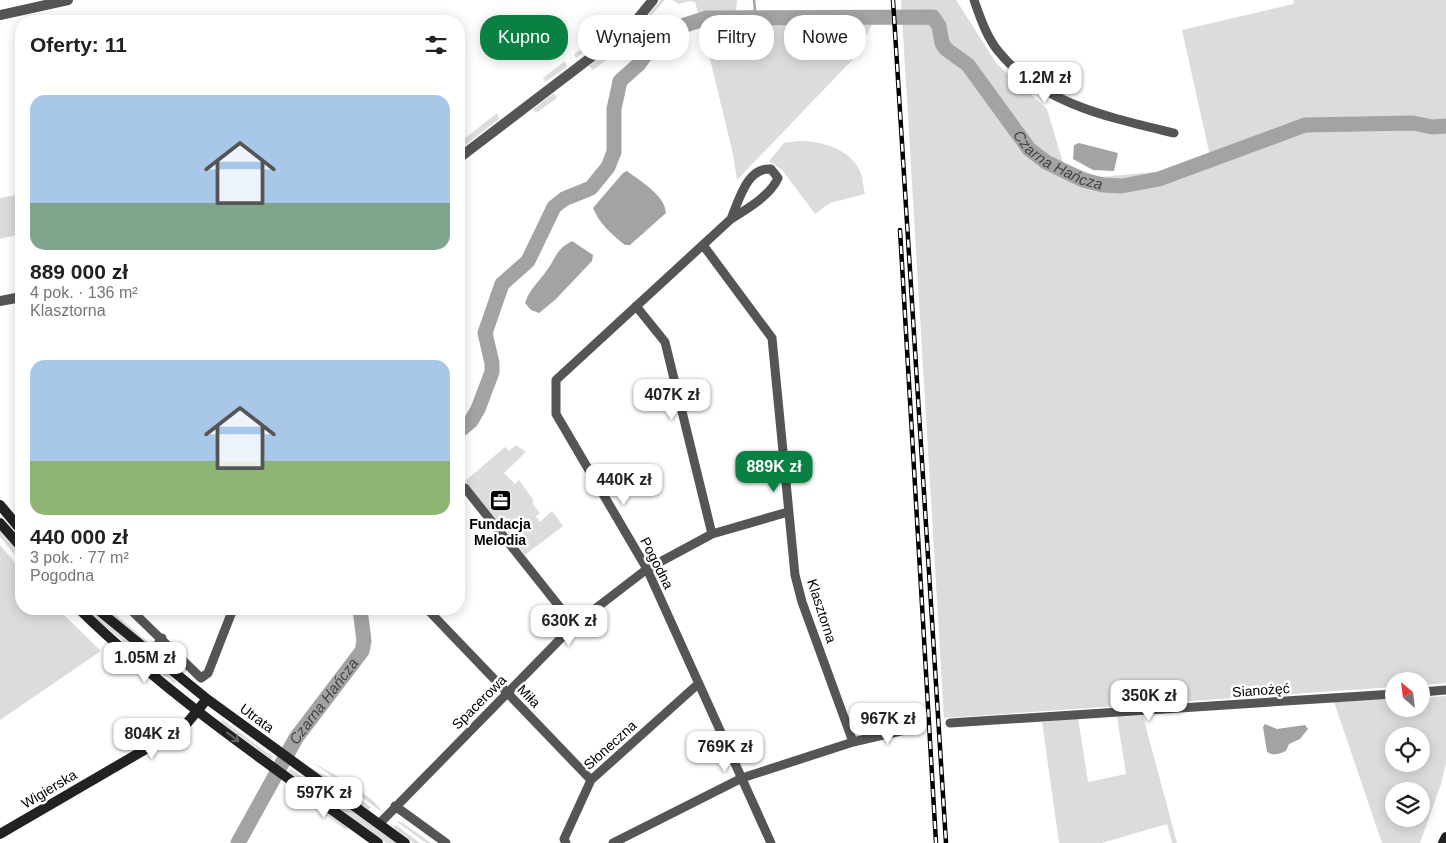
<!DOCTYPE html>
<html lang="pl">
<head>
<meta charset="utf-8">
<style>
	body { margin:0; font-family:Arial,sans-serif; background:#f6f6f6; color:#202124; height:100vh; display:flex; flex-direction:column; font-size:19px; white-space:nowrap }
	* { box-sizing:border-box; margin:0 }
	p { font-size:16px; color:#757577 }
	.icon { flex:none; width:28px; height:28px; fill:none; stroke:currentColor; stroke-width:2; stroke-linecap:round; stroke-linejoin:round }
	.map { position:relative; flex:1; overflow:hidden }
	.panel { position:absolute; left:15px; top:15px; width:450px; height:600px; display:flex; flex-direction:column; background:#fff; border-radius:20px; box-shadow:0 2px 12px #0003 }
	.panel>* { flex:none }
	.top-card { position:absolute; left:480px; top:15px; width:475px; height:45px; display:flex; gap:10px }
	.needle { width:32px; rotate:332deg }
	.tools { position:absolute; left:1385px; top:672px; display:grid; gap:10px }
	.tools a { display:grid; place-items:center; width:45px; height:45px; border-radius:50%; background:#fff; box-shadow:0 2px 12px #0003; font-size:25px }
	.price { position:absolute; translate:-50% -42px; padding:0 11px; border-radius:10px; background:#fff; color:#222; font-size:16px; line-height:32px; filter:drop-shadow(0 1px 2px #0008) }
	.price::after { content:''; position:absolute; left:50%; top:30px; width:15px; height:11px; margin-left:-8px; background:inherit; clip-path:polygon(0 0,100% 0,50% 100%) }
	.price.on { background:#0b8043; color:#fff }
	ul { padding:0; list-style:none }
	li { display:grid; align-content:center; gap:10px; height:265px; padding:0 15px }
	li span { display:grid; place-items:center; height:155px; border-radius:15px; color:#555 }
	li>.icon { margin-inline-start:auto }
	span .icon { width:90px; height:90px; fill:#fffc; stroke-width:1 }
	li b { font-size:21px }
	h2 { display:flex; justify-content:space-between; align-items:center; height:60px; padding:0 15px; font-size:21px }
	.tag { padding:0 18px; border-radius:20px; background:#fff; box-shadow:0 2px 12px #0003; font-size:18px; line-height:45px }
	.tag.on { background:#0b8043; color:#fff }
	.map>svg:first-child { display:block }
	.green { fill:#dcdcdc; fill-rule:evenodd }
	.water { fill:#a3a3a3 }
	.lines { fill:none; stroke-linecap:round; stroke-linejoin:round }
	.stream { stroke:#a3a3a3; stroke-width:2.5 }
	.river { stroke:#a3a3a3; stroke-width:15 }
	.minor { stroke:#555; stroke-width:9 }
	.tertiary { stroke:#555; stroke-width:10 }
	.secondary { stroke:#222; stroke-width:10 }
	.rail-casing { stroke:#000; stroke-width:4.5 }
	.rail { stroke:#fff; stroke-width:2.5; stroke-dasharray:8; stroke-linecap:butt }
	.oneway { stroke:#646464 }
	.labels { text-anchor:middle; stroke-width:5; stroke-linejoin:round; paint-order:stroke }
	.poi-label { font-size:14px; font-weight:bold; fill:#000; stroke:#fff }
	.street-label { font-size:14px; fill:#000; stroke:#fff }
	.water-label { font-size:15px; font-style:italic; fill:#444; stroke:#fff }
</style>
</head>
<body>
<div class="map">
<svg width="1446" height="843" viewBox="0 0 1446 843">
	<rect width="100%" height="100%" fill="#fff"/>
	<path class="green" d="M661,0h4l-45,50 -6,-4 23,-18z
		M672,0h65l-1,11 19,-1v4c-20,4 -37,-4 -56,2l-4,-14 -6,-1 -10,3z
		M901,0h55l41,64 50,45 16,54 36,14 67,-6 44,-15 -28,-126 111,-26 1,-4h152v683l-25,2v-4h-27v6l-450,31z
		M875,19l-20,38 -118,123 -4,-26 -32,-132z
		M595,40l5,1 -24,17 -2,-4z
		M607,52l2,6 -16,12 -4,-4z
		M565,61l2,6 -22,15 -2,-4z
		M554,93l3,5 -21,15 -3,-4z
		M497,113l2,6 -40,31v-7z
		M798,141c23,0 51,7 62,30 3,6 3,16 5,23l-35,9 -15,11 -32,-43 -14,-10 15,-18z
		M21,194v40l-21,5v-41z
		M516,445l10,7 -22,21 11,11 4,-4 15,21 -2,2 8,10 -4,3 4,6 12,-11 11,15 -38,29 -60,-74 40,-34 4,4z
		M0,531l21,25v6l-21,-25z
		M0,545l21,25v39h37l43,42 -101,69z
		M84,609h6l87,73 -3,1z
		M104,609h5l44,37v4z
		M1446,696v67l-5,21 -21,59h-38l-48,-141 60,-3v10h27v-11zM1394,736h27v28h-27zM1394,791h27v28h-27z
		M1143,716l34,127h-5l-5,-19 -65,19h-43l-17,-121 36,-4 10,64 38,-8 -9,-57z
		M223,720l50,37 -2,2 -50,-37z
		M312,762c15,9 64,34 70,50z
		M308,766l27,15 36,26 -3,3z
		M290,769l28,17 79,57h-11l-98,-72z
		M290,785l58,42 -2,3 -51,-37z
		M396,821l7,2 28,20h-5z
		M393,825l4,1 23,17h-6l-19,-14z"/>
	<path class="water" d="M1079,143l39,10 -4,18 -21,-1 -20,-11 1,-14z
		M627,171c13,10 38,24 39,42l-36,32h-5c-13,-10 -26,-22 -32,-37l30,-35z
		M572,241l21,14 -1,6 -36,38 -17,14 -8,-3 -6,-7c5,-15 14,-21 22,-33 10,-13 8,-20 25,-29z
		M1265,724l12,5 28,-4 3,4 -8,10 -11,5 -3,7c-7,3 -12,5 -19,1l-4,-25z"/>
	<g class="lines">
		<path class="stream" d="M754,0l2,19"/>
		<g class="river">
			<path id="s1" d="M459,431l12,-10 7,-12 14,-37v-9l-7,-30 17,-49 26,-23 26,-54 10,-8 27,-11 17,-21 6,-15v-43l6,-28 19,-17 12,-17 19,-8 12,-13 25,-8h15l211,-1 6,9 3,17 4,6 22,16 61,84 17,13 37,18 20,5 19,1 37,-7 146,-54 108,-2 19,4 14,-1"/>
			<path id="s2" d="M238,843l58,-105 66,-87 2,-10 -4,-32"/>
		</g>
		<path class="minor" d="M974,0c6,17 13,38 25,52 42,52 113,66 175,81
			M731,219c8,-19 16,-52 40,-50l7,9c-8,18 -31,31 -47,41l-175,161v34l91,155 124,274
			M703,245l69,93 23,237 7,27 51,140
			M636,306l29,36 47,192
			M465,488l109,137
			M130,609l71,69 7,-5 25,-64
			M427,609l164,171
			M161,661l-5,-14 6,-9
			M1421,692l25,-2
			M950,723l444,-29
			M395,806l51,37
			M379,824l195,-199 73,-56 65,-35 76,-22
			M566,843l-2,-4 27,-59 107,-96
			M613,843l129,-65 111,-36 65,-15"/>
		<path class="tertiary" d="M0,15l68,-15
			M459,158l139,-106 37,-30 18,-22
			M0,301l21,-4"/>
		<path class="secondary" d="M0,505l21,25
			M0,523l21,24
			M79,609c90,88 197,160 299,234
			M97,609l110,90 198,144
			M0,834l158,-92 30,-20 19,-23
			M1443,843l3,-6"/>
		<defs>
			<path id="rail" d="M893,0l53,843
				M900,230l36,613"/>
		</defs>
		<use href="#rail" class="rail-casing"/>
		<use href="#rail" class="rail"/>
	</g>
	<defs><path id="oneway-shaft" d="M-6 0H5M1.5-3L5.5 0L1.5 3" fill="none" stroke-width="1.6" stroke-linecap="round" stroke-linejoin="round" transform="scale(1.25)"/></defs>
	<use class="oneway" href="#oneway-shaft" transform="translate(233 737) rotate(37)"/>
	<defs>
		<symbol id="office-square" viewBox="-11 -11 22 22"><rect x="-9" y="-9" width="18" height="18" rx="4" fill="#000" stroke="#fff"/><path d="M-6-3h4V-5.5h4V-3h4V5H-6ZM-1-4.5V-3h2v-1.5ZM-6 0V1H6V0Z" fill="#fff"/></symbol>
	</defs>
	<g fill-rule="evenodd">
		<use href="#office-square" x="488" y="488" width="25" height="25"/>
	</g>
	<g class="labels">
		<g class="poi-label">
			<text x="500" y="529">Fundacja<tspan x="500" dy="16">Melodia</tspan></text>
		</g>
		<g class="street-label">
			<text transform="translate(657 563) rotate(63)" y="5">Pogodna</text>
			<text transform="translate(822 611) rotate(72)" y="5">Klasztorna</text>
			<text transform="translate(1261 690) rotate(-4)" y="5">Sianożęć</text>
			<text transform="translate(529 696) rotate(46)" y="5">Miła</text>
			<text transform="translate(479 702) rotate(-45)" y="5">Spacerowa</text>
			<text transform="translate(257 718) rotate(36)" y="5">Utrata</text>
			<text transform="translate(610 745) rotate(-42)" y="5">Słoneczna</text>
			<text transform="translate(49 789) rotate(-31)" y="5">Wigierska</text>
		</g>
		<g class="water-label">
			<text dy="5" stroke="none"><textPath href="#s1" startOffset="946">Czarna Hańcza</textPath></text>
			<text dy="5" stroke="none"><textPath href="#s2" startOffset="166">Czarna Hańcza</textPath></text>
		</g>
	</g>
</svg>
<div class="tools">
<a><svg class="needle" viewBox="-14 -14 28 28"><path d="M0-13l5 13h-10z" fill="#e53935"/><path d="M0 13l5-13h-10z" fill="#757577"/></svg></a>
<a><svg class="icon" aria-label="locate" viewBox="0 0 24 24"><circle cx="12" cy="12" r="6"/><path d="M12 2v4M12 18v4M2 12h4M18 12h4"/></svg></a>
<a><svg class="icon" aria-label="layers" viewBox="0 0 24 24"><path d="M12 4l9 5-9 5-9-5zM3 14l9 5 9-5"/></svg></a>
</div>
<b class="price" style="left:1045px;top:104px">1.2M zł</b>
<b class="price" style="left:672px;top:421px">407K zł</b>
<b class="price on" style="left:774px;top:493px">889K zł</b>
<b class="price" style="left:624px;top:506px">440K zł</b>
<b class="price" style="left:569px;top:647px">630K zł</b>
<b class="price" style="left:145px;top:684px">1.05M zł</b>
<b class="price" style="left:1149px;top:722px">350K zł</b>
<b class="price" style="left:888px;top:745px">967K zł</b>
<b class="price" style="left:152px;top:760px">804K zł</b>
<b class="price" style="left:725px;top:773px">769K zł</b>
<b class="price" style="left:324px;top:819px">597K zł</b>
<div class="top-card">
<a class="tag on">Kupno</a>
<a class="tag">Wynajem</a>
<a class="tag">Filtry</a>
<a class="tag">Nowe</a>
</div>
<section class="panel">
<h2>Oferty: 11<svg class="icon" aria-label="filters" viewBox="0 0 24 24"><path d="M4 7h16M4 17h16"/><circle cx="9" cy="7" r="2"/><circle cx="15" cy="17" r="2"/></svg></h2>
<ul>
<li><span style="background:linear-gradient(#a9c7e8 70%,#7fa58c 0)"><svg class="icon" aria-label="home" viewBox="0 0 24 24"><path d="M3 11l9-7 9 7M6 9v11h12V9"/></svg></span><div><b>889 000 zł</b><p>4 pok. · 136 m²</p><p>Klasztorna</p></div></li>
<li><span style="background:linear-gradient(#a9c7e8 65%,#8fb573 0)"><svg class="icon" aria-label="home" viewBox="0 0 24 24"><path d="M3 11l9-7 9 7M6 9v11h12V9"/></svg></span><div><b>440 000 zł</b><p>3 pok. · 77 m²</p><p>Pogodna</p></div></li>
</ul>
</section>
</div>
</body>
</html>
